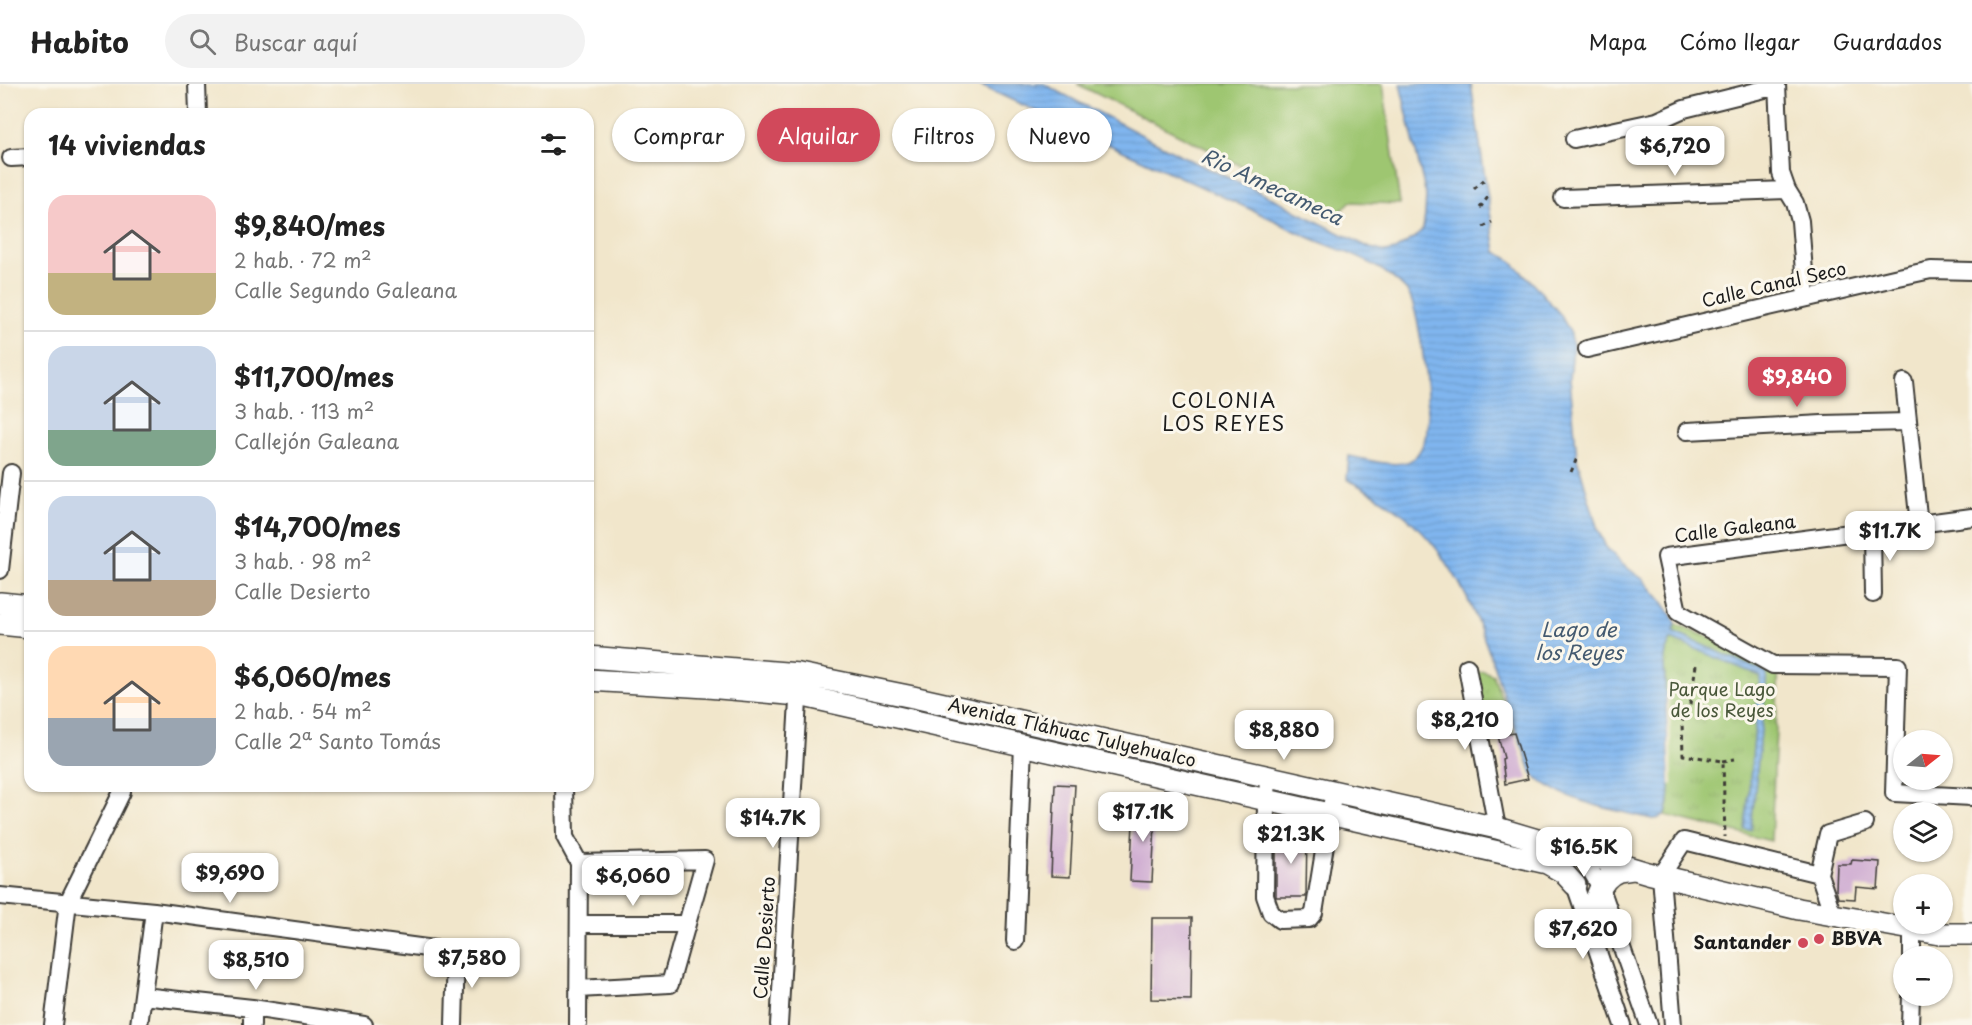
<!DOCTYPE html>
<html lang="es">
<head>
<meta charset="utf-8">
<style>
	body { margin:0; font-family:"Playpen Sans",sans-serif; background:#f2f2f2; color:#222; height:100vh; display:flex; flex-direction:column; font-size:22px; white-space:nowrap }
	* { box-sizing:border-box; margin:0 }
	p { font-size:20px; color:#767676 }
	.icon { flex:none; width:33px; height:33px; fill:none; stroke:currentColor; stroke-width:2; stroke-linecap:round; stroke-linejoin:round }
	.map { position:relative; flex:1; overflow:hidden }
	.details { position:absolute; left:24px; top:24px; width:570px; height:684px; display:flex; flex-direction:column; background:#fff; border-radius:18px; box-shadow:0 2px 4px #0004 }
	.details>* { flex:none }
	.hud { position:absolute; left:612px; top:24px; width:570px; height:54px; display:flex; gap:12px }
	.needle { width:39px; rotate:73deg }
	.fabs { position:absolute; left:1893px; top:646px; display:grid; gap:12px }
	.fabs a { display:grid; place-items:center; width:60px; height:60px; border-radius:50%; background:#fff; box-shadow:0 2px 4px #0004; font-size:30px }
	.price { position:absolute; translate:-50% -51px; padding:0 14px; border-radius:12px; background:#fff; color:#222; font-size:20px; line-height:39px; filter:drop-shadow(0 2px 3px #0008) }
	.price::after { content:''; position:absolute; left:50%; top:36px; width:18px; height:14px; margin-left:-9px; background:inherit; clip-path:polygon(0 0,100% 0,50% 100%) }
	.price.on { background:#d1495b; color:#fff }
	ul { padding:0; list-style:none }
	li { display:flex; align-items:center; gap:18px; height:150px; padding:0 24px }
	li+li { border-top:2px solid #e0e0e0 }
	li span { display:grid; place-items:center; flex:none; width:168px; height:120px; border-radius:18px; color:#555 }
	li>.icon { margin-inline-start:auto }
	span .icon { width:72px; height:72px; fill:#fffc; stroke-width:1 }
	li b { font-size:26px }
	h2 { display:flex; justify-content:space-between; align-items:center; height:72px; padding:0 24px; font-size:26px }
	.pill { padding:0 21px; border-radius:27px; background:#fff; box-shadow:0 2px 4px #0004; font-size:21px; line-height:54px }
	.pill.on { background:#d1495b; color:#fff }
	header { display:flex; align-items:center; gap:36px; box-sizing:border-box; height:84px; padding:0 30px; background:#fff; border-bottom:2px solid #e0e0e0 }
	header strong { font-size:28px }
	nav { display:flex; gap:33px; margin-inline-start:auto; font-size:21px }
	.search { width:420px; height:54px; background:#f2f2f2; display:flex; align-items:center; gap:15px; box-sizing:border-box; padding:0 21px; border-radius:33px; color:#767676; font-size:22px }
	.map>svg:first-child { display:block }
	.green { fill:#9ec671; stroke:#5d7146; stroke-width:1.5 }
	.park { fill:url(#park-tufts); stroke:#5d7146; stroke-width:1.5 }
	.water { fill:url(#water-rules); stroke:#4e6986; stroke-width:1.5 }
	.pier { fill:#f1e6cb }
	.building { fill:#d1b0d3 }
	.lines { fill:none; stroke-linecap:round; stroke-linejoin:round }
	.minor-casing { stroke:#3c3a36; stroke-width:20 }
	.major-casing { stroke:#3c3a36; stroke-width:24 }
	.path { stroke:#3c3a36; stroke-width:3; stroke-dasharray:4.5 4.5; stroke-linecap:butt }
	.minor { stroke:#fff; stroke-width:16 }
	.major { stroke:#fff; stroke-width:21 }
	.poi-dot { fill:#d1495b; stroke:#fbf7ec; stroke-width:2 }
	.labels { text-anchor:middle; stroke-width:6; stroke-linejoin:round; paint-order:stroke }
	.street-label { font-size:18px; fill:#1c1c1c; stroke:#fbf7ec }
	.park-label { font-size:18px; fill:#4a583a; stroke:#fbf7ec }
	.poi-label { font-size:18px; font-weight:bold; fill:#1c1c1c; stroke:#fbf7ec; text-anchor:start }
	.water-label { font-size:20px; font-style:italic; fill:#445a70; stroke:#fbf7ec }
	.neighbourhood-label { font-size:20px; letter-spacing:1.5px; fill:#1c1c1c; stroke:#fbf7ec }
</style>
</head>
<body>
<header>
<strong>Habito</strong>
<div class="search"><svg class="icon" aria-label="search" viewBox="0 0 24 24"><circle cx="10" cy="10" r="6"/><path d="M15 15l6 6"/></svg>Buscar aquí</div>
<nav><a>Mapa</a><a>Cómo llegar</a><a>Guardados</a></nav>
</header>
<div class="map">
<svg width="1972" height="941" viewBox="0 0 1972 941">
	<defs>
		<pattern id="park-tufts" width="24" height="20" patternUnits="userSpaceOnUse" patternTransform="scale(1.5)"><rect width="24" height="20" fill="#9ec671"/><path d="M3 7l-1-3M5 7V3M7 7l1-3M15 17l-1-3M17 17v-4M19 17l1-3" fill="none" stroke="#88aa61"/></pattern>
		<pattern id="water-rules" width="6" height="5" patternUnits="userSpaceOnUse" patternTransform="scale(1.5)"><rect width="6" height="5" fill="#80b6ef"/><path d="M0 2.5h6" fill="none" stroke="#6e9ccc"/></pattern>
	</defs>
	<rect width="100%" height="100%" fill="#fbf7ec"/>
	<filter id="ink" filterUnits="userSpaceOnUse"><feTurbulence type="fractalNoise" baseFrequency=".0167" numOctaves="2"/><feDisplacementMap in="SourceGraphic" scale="12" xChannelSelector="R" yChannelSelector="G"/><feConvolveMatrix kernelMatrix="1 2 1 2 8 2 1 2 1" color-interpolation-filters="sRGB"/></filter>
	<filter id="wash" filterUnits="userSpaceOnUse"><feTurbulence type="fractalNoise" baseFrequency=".008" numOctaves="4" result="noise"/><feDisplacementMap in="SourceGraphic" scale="24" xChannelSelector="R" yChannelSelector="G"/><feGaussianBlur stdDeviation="1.35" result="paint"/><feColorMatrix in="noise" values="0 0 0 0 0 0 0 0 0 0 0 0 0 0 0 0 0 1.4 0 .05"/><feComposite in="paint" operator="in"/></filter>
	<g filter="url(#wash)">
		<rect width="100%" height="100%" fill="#f1e6cb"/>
		<path class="green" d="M1077,0h306l17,120 -50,-2 -12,12z"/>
		<path class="park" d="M1675,541l104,37 -8,179 -106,-26 4,-11 1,-19 -6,-121 2,-13z
			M1483,587l10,4 21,58 -16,3 -6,-16h-9l-8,-47z"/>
		<path class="water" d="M977,0h67l150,78 87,40 15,9 74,37 16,4 9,-2 21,-13 7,-8 2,-14 1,-20 -26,-111h71l25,168 13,7 23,23 28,32 11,20 2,13 -3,32 7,79 21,72 8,17 16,17 22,16 18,21 11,17 2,7 -2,7 94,41 -16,157h-6l15,-154 -89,-37 -5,12 -2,13 6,121c-1,13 1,35 -18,34 -38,-9 -91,-18 -120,-45 -9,-28 -21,-55 -30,-83 -20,-64 -43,-130 -97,-175 -17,-14 -38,-26 -58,-37l2,-23c15,3 49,13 62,4 10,-6 15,-22 16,-32 4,-21 -7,-123 -21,-138 -34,-37 -88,-43 -128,-68z"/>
		<path class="pier" d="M1666,608l3,1 2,53 2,38 -3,1z"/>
		<g id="blocks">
			<path class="building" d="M1514,649l14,46 -23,5 -3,-25 2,-1 -6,-22z
				M1055,700l20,1 -5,92 -19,-1z
				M1134,720l22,1 -4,77 -22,-1z
				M1307,748l-1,65h-30v-64z
				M1852,776l28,2 -2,27 -22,-2 -1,12 -17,-1 -2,-8 1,-26h14z
				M1152,834h40l-1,82 -40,-1z"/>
		</g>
	</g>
	<g filter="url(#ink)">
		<use href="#blocks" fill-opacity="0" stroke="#3c3a36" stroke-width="1.5"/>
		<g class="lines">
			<defs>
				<path id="minor" d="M197,0l1,30
					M1777,0l4,89 6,17 8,13 5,18 6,76
					M1574,55l83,-18 27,-12 93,-23
					M11,74l19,-1
					M1563,114l224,-8
					M1587,265l307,-71 37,-8 41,1
					M1904,298l15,143
					M1687,347l135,-7 86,-2
					M1972,433l-306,40 12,55 95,53 125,1 -4,127 78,4
					M1872,447l1,63
					M0,486l11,-97
					M1467,583l30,161
					M1269,694l-3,21 -1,97 6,17 9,7 29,-1 5,-6 18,-111
					M564,702l1,51 14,26 -1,162
					M1574,767l13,13 14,24 48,137
					M1819,790l9,-40 37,-11
					M1575,801l48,140
					M0,812l154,15 302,41 -2,73
					M579,840h108
					M1015,857l8,-196
					M1912,873v-28
					M578,905l92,-5 35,-124 -126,3
					M143,912l109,12 112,17
					M252,924v17
					M53,941l15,-123 54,-110
					M139,941l15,-114
					M779,941l20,-341
					M1673,941l-12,-149 23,-35 135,33 14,41
					M1910,941l1,-29"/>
				<path id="major" d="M0,519l30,3
					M0,540l30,3
					M588,573l211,17 114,23 584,131 151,45 151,36 141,25h32
					M588,596l119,7 92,8 748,168 16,9 12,13
					M1592,850c0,-22 3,-54 27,-63 4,-1 10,-1 15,-2"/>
			</defs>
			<use href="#minor" class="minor-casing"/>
			<use href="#major" class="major-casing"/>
			<path class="path" d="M1474,105l11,-10
				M1480,124l8,-11
				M1483,143l9,-5
				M1571,388l6,-14
				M1696,581l-6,39 -8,18 1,33 40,6 2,76
				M1723,677l12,-2"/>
			<use href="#minor" class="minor"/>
			<use href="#major" class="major"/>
		</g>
	</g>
	<g class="poi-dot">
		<circle cx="1819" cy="855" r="6"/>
		<circle cx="1803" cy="859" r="6"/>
	</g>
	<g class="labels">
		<g class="street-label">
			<text transform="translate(1774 201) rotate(-13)" y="6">Calle Canal Seco</text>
			<text transform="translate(1735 445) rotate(-7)" y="6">Calle Galeana</text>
			<text transform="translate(1072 649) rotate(13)" y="6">Avenida Tláhuac Tulyehualco</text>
			<text transform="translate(765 854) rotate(-86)" y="6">Calle Desierto</text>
		</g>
		<g class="park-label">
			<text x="1722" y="612">Parque Lago<tspan x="1722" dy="21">de los Reyes</tspan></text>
		</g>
		<g class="poi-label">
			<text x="1831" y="861">BBVA</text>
			<text x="1791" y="865" text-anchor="end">Santander</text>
		</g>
		<g class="water-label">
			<text transform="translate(1272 103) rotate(25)" y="7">Rio Amecameca</text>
			<text x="1579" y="553">Lago de<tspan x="1579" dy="23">los Reyes</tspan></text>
		</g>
		<g class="neighbourhood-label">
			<text x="1224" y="324">COLONIA<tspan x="1224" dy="23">LOS REYES</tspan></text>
		</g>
	</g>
</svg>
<div class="fabs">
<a><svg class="needle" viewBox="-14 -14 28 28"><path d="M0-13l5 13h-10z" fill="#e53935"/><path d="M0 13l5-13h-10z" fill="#767676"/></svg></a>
<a><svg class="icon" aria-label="layers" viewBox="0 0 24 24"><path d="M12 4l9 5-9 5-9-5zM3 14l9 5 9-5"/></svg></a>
<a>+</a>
<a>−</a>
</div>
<b class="price" style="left:1675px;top:93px">$6,720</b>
<b class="price on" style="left:1797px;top:324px">$9,840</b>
<b class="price" style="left:1890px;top:478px">$11.7K</b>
<b class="price" style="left:1465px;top:667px">$8,210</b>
<b class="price" style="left:1284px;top:677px">$8,880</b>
<b class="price" style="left:1143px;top:759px">$17.1K</b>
<b class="price" style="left:773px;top:765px">$14.7K</b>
<b class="price" style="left:1291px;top:781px">$21.3K</b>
<b class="price" style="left:1584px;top:794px">$16.5K</b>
<b class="price" style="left:230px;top:820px">$9,690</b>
<b class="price" style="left:633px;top:823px">$6,060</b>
<b class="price" style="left:1583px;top:876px">$7,620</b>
<b class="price" style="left:472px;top:905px">$7,580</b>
<b class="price" style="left:256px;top:907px">$8,510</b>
<div class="hud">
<a class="pill">Comprar</a>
<a class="pill on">Alquilar</a>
<a class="pill">Filtros</a>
<a class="pill">Nuevo</a>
</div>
<section class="details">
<h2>14 viviendas<svg class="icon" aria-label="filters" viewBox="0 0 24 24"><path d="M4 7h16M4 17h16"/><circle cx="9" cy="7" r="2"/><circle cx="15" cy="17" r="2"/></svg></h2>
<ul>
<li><span style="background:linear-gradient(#f6c9c9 65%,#c2b280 0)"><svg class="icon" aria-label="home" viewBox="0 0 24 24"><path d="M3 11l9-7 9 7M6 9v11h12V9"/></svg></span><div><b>$9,840/mes</b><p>2 hab. · 72 m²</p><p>Calle Segundo Galeana</p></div></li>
<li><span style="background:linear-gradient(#c9d6e8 70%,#7fa58c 0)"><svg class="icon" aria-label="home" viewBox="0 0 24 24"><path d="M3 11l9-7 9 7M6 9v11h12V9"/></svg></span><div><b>$11,700/mes</b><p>3 hab. · 113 m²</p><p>Callejón Galeana</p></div></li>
<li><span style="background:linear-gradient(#c9d6e8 70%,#b9a48a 0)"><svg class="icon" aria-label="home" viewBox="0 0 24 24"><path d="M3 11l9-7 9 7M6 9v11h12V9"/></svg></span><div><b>$14,700/mes</b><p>3 hab. · 98 m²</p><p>Calle Desierto</p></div></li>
<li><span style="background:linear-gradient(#ffd9b3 60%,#9aa5b1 0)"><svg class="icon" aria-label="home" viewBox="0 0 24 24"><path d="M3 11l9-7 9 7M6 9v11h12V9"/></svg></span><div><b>$6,060/mes</b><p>2 hab. · 54 m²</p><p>Calle 2ª Santo Tomás</p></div></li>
</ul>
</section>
</div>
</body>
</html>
